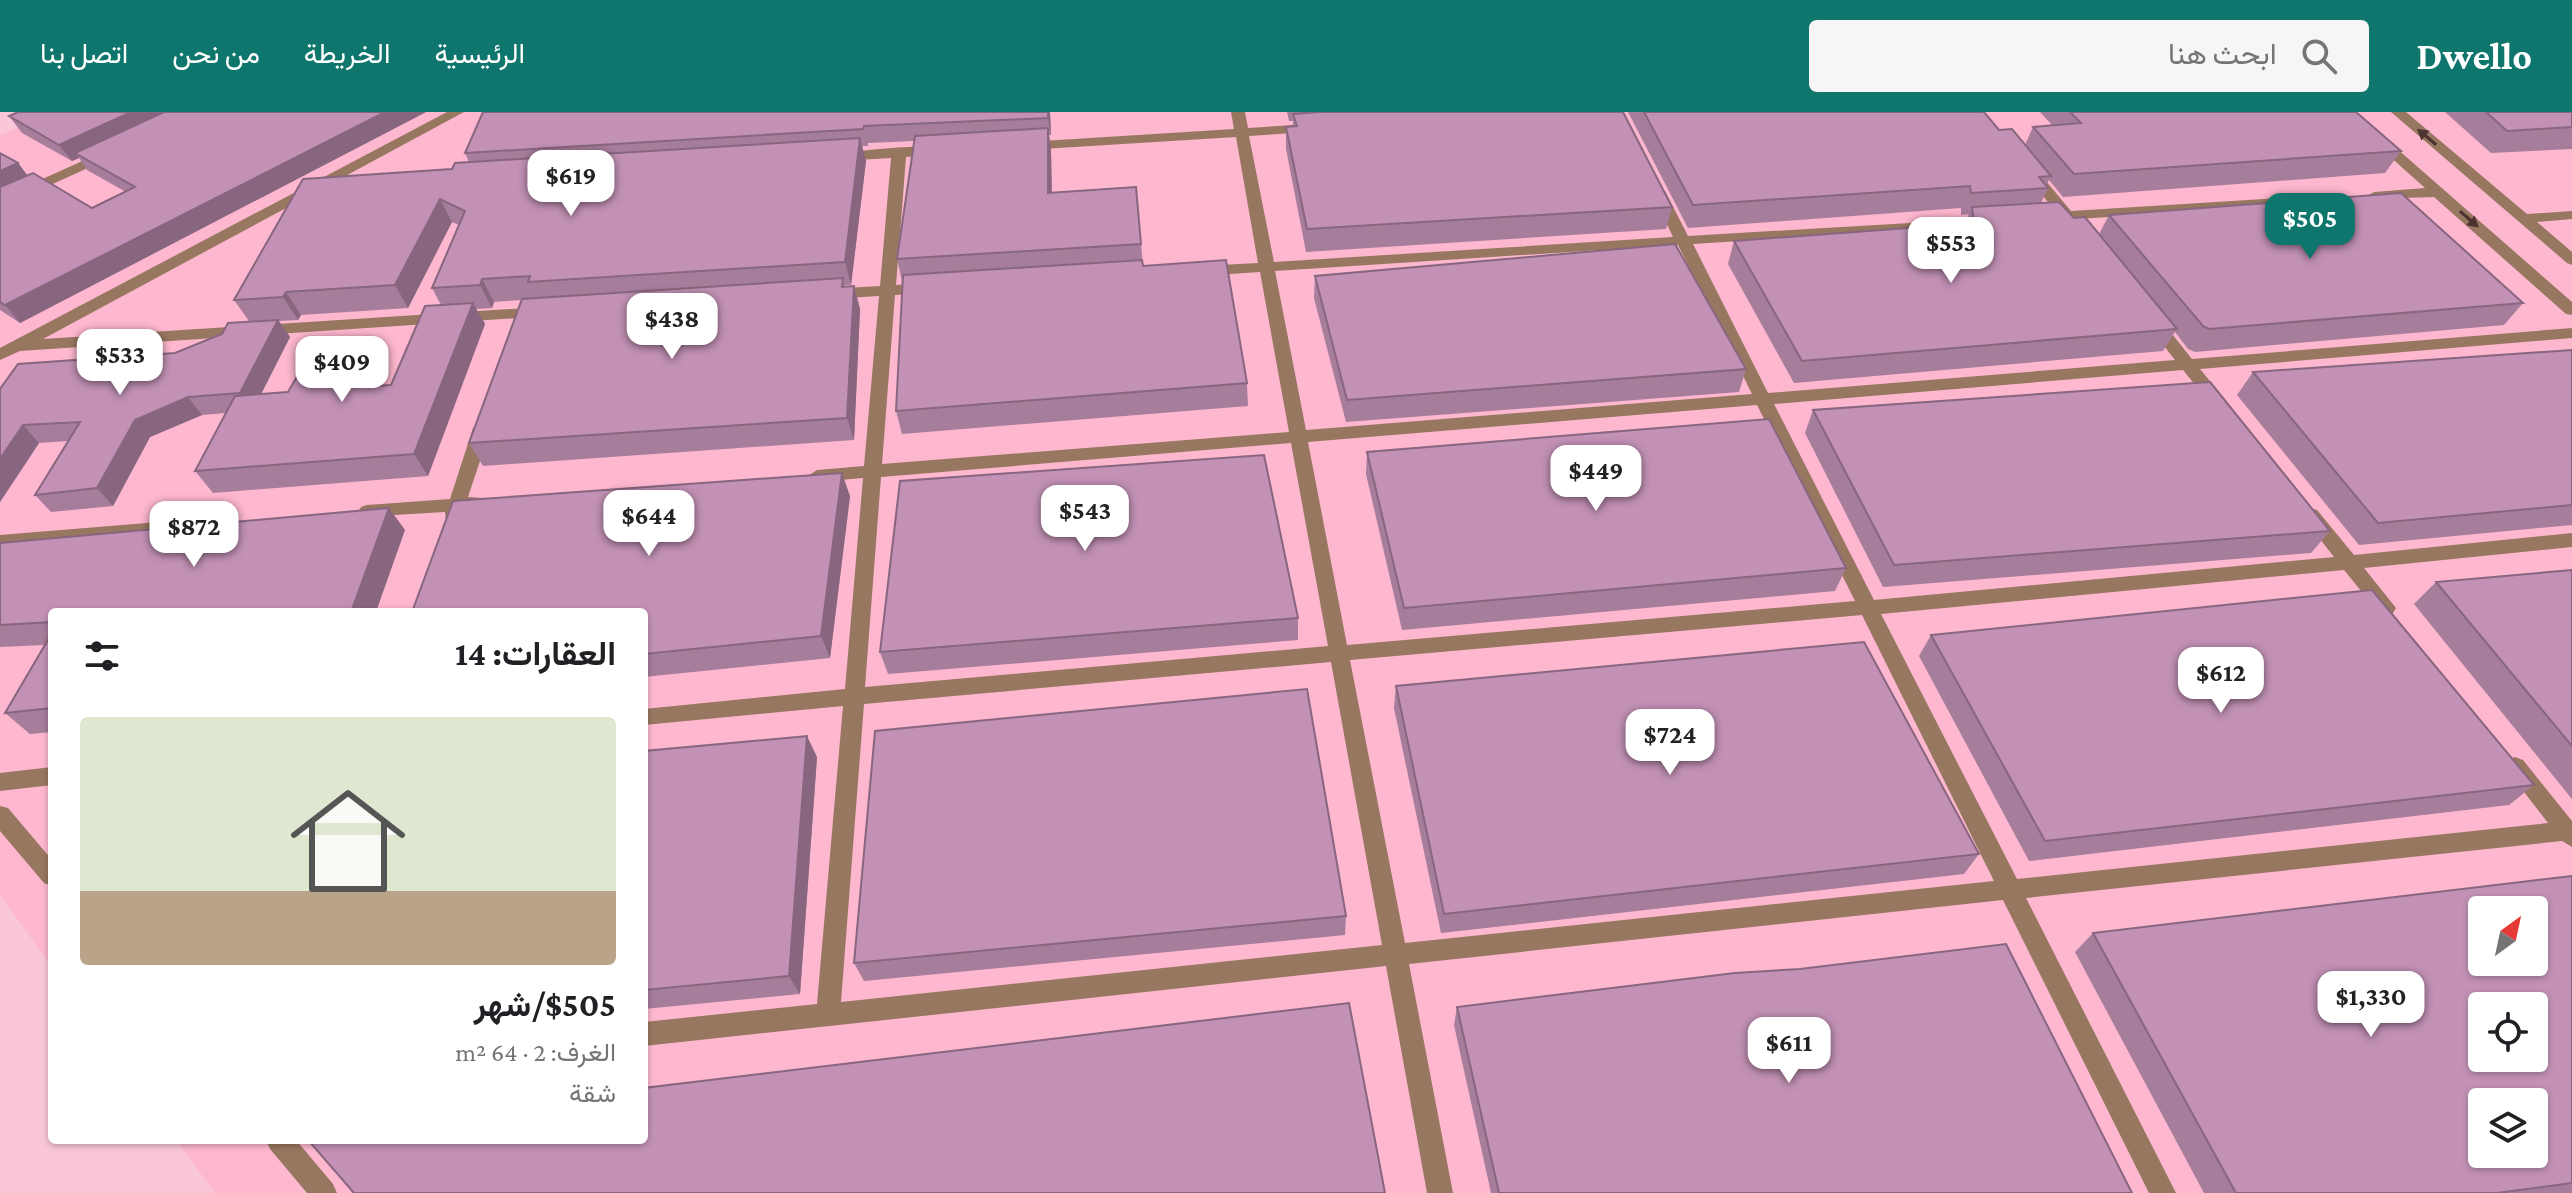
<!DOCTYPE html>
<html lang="ar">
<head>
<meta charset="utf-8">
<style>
	body { margin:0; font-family:"Crimson Pro",Vazirmatn,serif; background:#f6f6f6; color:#202124; direction:rtl; height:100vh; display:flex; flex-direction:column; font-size:30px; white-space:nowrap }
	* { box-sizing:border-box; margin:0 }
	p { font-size:26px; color:#757577 }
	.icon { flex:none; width:44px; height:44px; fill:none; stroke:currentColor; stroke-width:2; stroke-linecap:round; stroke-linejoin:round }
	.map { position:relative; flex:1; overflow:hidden; direction:ltr }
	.sheet { position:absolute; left:48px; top:496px; width:600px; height:536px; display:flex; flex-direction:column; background:#fff; border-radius:8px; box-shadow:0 2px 6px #0004; direction:rtl }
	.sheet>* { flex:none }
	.needle { width:52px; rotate:33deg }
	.buttons { position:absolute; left:2468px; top:784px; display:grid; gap:16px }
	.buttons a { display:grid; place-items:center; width:80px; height:80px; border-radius:8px; background:#fff; box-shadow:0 2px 6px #0004; font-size:40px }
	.price { position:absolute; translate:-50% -68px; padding:0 18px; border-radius:16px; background:#fff; color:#222; font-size:26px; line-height:52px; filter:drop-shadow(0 2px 4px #0008) }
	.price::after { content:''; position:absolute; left:50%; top:48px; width:24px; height:18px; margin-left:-12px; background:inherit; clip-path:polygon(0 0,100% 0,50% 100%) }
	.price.current { background:#0f766e; color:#fff }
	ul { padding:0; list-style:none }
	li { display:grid; align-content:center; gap:16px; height:424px; padding:0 32px }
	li+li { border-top:2px solid #e0e0e0 }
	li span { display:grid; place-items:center; height:248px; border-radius:8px; color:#555 }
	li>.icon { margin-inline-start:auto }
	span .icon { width:144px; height:144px; fill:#fffc; stroke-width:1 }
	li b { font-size:34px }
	h2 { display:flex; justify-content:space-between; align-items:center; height:96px; padding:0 32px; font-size:34px }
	header { display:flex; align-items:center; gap:48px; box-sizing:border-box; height:112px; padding:0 40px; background:#0f766e; color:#fff }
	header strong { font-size:38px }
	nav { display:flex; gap:44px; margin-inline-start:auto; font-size:28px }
	.search { width:560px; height:72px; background:#f6f6f6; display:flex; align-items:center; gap:20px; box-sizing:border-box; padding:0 28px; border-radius:8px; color:#757577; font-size:30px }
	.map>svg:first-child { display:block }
	.built { fill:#fdb7cf; fill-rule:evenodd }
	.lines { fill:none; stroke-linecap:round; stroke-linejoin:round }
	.minor { fill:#987760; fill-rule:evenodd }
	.wall { fill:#a77d9c; fill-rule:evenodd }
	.shaded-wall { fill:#88667f }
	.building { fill:#c291b5; stroke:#88667f; stroke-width:2; fill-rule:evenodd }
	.oneway { fill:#4c332f }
</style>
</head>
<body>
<header>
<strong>Dwello</strong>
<div class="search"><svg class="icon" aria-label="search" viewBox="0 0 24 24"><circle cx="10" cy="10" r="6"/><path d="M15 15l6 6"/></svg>ابحث هنا</div>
<nav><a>الرئيسية</a><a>الخريطة</a><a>من نحن</a><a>اتصل بنا</a></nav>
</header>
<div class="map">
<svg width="2572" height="1081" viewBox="0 0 2572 1081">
	<rect width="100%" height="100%" fill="#fac7d8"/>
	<path class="built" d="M52,0h2520v1081h-2357l-39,-53h468v-528h-592v355l-52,-72v-760zM2482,798h52v52h-52zM2482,894h52v52h-52zM2482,990h52v52h-52z"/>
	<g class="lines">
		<path class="minor" d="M447,0h17l-421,227 499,-32 8,5 -2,4 -528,35 -20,9v-12z
			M1231,0h14l3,16 62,-4 7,4 -7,4 -61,4 25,126 399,-25 -22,-46 7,-4 7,4 23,45 308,-18v6l-5,1 -298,19 75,149 407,-33 -29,-37 8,-5 6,1 32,40 380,-31v10l-372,31 28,34 -9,6 -6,-2 -30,-37 -409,34 100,196 460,-43 -33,-42 9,-7 7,2 37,45 218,-22v14l-208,21 32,40 -3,5h-14l-35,-43 -463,44 136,265 531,-56 -44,-57 3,-6 8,-3 8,3 49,61v26l-10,-6 -536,57 150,295h-27l-146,-293 -594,64 44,229h-26l-41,-227 -742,80v-24l173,-18 26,-298 -199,19v-16l201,-20 18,-211 -46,4 -9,-6 9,-6 47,-4 15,-170 -49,3 -8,-5 8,-5 50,-3 11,-128 -52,3 -7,-4 7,-4c20,-1 93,-12 106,-2l-7,4 -32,2 -10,128 33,-2 8,5 -8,5 -34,2 -13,169 407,-32 -29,-160 -59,4 -8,-5 8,-5 57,-3 -22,-126 -210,13 -7,-4 7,-4 208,-13zM1678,133l74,149 -446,36 -31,-159zM1757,293l98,196 -508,44 -39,-203zM1291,331l37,203 -463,41 16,-210zM1862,503l132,266 -589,62 -55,-283zM1331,550l51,283 -541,57 23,-298z
			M2340,0h15l217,190v13l-6,-1 -132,-117 -65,2 -2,-3 7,-4 51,-4z
			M2391,0h15l121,102 45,-3v8l-35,3 35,30v13l-5,-2z
			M107,38l7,4 -2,3 -112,51v-10z
			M2030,55l5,1 36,43 255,-16 7,4 -7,4 -248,16 2,4 -7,4 -10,-7h-21v-6l14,-2 -33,-41z
			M482,310l9,6 -23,69 16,1 3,5 -3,5 -20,3 -4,10h-14l-1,-9 -84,5 -3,-5 3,-5 6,-2 83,-6 23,-71z
			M159,410l9,7 -9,7 -159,13v-14z
			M52,655v18l-52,6v-18z
			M0,694l8,2 44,52v26l-8,-3 -44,-52z
			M266,1028h30l37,44 4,9h-30l-37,-44z"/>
	</g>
	<path class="wall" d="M426,0l-406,211 -20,-13v-157l18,10 9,12 65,33 34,-16 -39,-22 -8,-12 -7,3 -50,-28 -13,-17z
		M1050,0l1,23h-2l2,15 1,43 84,-6 7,79 104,117 1,23 -346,28 -6,-23 6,-130 -5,-22 17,-118 -46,2v3h-6l4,15 -15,124h-6v2l9,-1 6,23 -6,131 -371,26 -14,-23 52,-143 -27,2 -2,6 -16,1 9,15 -57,152 -215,17 -18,-22 31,-58 -24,2 -52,22 -37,69 -62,6 -16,-17 33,-54 -29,2 -39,59v-113l175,-36 74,-32 -15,-21 218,-131 17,-7 -4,-9zM452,110l7,3 -27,63 9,17 -50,80 -24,1 14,-27 -93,33 -27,2 29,-57 -11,-16 19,-1 3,-5 107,-7z
		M1287,0h336l49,95 -6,22 -360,23 -20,-103v-22h7v-6h-4z
		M1628,0h356l15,18 26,15 8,-18 19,-2 -12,-13h316l45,39 -16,22 -322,24 -14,-17 -3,6 2,2 -7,15 33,15 25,16 10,-19 414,88 -19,22 -309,27 -7,-3 -13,-17 -12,19 -369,32 -66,-119 6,-23 231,-18 4,-9 -8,1v-7l-273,20z
		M2445,0h127v37l-81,4z
		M1315,164l431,93 -7,23 -393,30 -32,-124z
		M2572,238v175l-213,20 -122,-150 16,-23z
		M1813,298l517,121 -19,22 -428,34 -78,-154z
		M1367,340l479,116 -11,23 -433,39 -36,-156z
		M850,384l-20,162 -186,19v-65z
		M405,418l-353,82v120l-22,2 -25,-21 39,-68 -44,2v-104z
		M2572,458v229l-158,-195 22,-22z
		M1298,506v22l-410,34 -8,-22z
		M1931,523l603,150 -25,20 -480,56 -110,-205z
		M1396,574l583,168 -15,20 -523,59 -47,-225z
		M644,639l173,6 -17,237 -156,15z
		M2572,764v317h-368l-129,-241 18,-19z
		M1346,804l-1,19 -481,46 -10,-18z
		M1457,895l675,186h-641l-37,-168z"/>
	<path class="shaded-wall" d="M131,0h48l-104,41 4,5 -7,3 -13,-16z
		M385,0h41l-406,211 -15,-18z
		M1048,0h2l1,23 -3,-17z
		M1048,16l3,22 1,65 -4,-22z
		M860,26l6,23 -15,124 -6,-23z
		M18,51l13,17 -31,15v-24z
		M440,87l12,23 -44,86 -13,-23z
		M482,167l12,23 -2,6 -12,-23z
		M854,174l6,23 -6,131 -7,-22z
		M286,180l15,23 -3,5 -15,-23z
		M473,191l12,21 -57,152 -14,-22z
		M278,208l12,17 -37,73 -13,-17z
		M367,225l14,22 -26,51 -15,-22z
		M188,285l14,18 -52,22 -37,69 -16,-18 38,-68z
		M23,313l16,18 -39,59v-43z
		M842,361l8,23 -20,162 -9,-22z
		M389,396l16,22 -29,82h-25z
		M807,624l10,21 -17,237 -11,-18z"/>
	<path class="building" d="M18,0h113l-72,33 -50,-29z
		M164,0h221l-380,193 -5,-3v-115l33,-14 59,35 43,-21 -60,-34z
		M483,0h565v6l-184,8 -1,3 -398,24z
		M1318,0h305l49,95 -365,22 -21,-102 11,-1 -4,-12z
		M1644,0h340l15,18 13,-1 39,47 -12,1 9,11 -77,5 -1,-7 -277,19z
		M2070,0h286l45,39 -327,23 -41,-47 48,-4z
		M2486,0h86v15l-65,4z
		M1048,16v65l88,-6 5,57 -244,15 18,-123z
		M860,26l-15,124 -317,20 2,-6 -48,3 -2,6 -48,3 33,-77 -25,-12 -45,86 -109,7 -3,5 -49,3 69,-121 149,-10 3,-6z
		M0,41l18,10 -18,8z
		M2401,81l122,110 -314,26 -6,-3 -94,-111z
		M2059,90l15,16 11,-1 92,112 -375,32 -68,-120 240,-18 -2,-16z
		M1675,132l71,125 -399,31 -32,-124z
		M1142,148l1,6 83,-6 21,123 -351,28 7,-136z
		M843,166l-1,9 12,-1 -7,132 -378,25 53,-144z
		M473,191l-59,151 -219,17 40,-75 53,-4 30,-51 49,-4 -27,51 51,-3 34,-79z
		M278,208l-38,73 -52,4 -53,23 -38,68 -62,7 45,-73 -57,3 -23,34v-70l18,-25 157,-11 47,-19 6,-11z
		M2572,238v155l-194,18 -125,-151z
		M2210,270l120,149 -436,34 -81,-155z
		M1769,307l77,149 -442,40 -37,-156z
		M1264,343l34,163 -418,34 20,-171z
		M842,361l-21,163 -177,18v-42h-232l41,-111z
		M389,396l-38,104h-299v10l-52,3v-82z
		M2572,458v176l-136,-164z
		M2372,478l162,195 -489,56 -114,-206z
		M52,521v75l-47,5z
		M1864,530l115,212 -535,60 -48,-228z
		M1307,577l39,227 -492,47 21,-232z
		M807,624l-18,240 -145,14v-239z
		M2572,764v307l-75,10h-261l-143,-260zM2482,798h52v52h-52zM2482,894h52v52h-52zM2482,990h52v52h-52z
		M2006,832l126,249h-633l-42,-186 278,-34 65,-4z
		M1349,891l36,190h-1031l-46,-53h336v-52z"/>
	<defs><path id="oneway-solid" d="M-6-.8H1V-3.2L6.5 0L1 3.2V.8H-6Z" transform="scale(2)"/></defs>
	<g class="oneway">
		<use href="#oneway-solid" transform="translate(2427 25) rotate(-140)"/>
		<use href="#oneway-solid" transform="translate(2469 107) rotate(41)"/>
	</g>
</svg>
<div class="buttons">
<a><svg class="needle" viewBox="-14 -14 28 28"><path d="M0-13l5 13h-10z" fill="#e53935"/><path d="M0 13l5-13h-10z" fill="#757577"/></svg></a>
<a><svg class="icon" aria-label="locate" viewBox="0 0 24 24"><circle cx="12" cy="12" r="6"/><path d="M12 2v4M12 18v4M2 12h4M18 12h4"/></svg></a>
<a><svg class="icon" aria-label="layers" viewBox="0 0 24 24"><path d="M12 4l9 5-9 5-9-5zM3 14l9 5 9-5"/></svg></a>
</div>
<b class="price" style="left:571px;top:106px">$619</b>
<b class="price current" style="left:2310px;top:149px">$505</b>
<b class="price" style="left:1951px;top:173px">$553</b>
<b class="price" style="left:672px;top:249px">$438</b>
<b class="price" style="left:120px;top:285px">$533</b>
<b class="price" style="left:342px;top:292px">$409</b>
<b class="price" style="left:1596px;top:401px">$449</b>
<b class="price" style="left:1085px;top:441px">$543</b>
<b class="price" style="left:649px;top:446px">$644</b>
<b class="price" style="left:194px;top:457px">$872</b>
<b class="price" style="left:2221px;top:603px">$612</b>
<b class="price" style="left:1670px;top:665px">$724</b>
<b class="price" style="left:2371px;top:927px">$1,330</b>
<b class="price" style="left:1789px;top:973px">$611</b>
<section class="sheet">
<h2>العقارات: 14<svg class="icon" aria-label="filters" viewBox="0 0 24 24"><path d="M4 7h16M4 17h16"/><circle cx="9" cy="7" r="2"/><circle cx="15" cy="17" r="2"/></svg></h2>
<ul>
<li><span style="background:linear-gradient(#dfe7d0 70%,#b9a48a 0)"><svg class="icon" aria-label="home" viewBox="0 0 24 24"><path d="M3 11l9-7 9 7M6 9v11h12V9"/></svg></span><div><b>$505/شهر</b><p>الغرف: 2 · 64 m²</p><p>شقة</p></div></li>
</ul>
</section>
</div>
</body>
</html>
